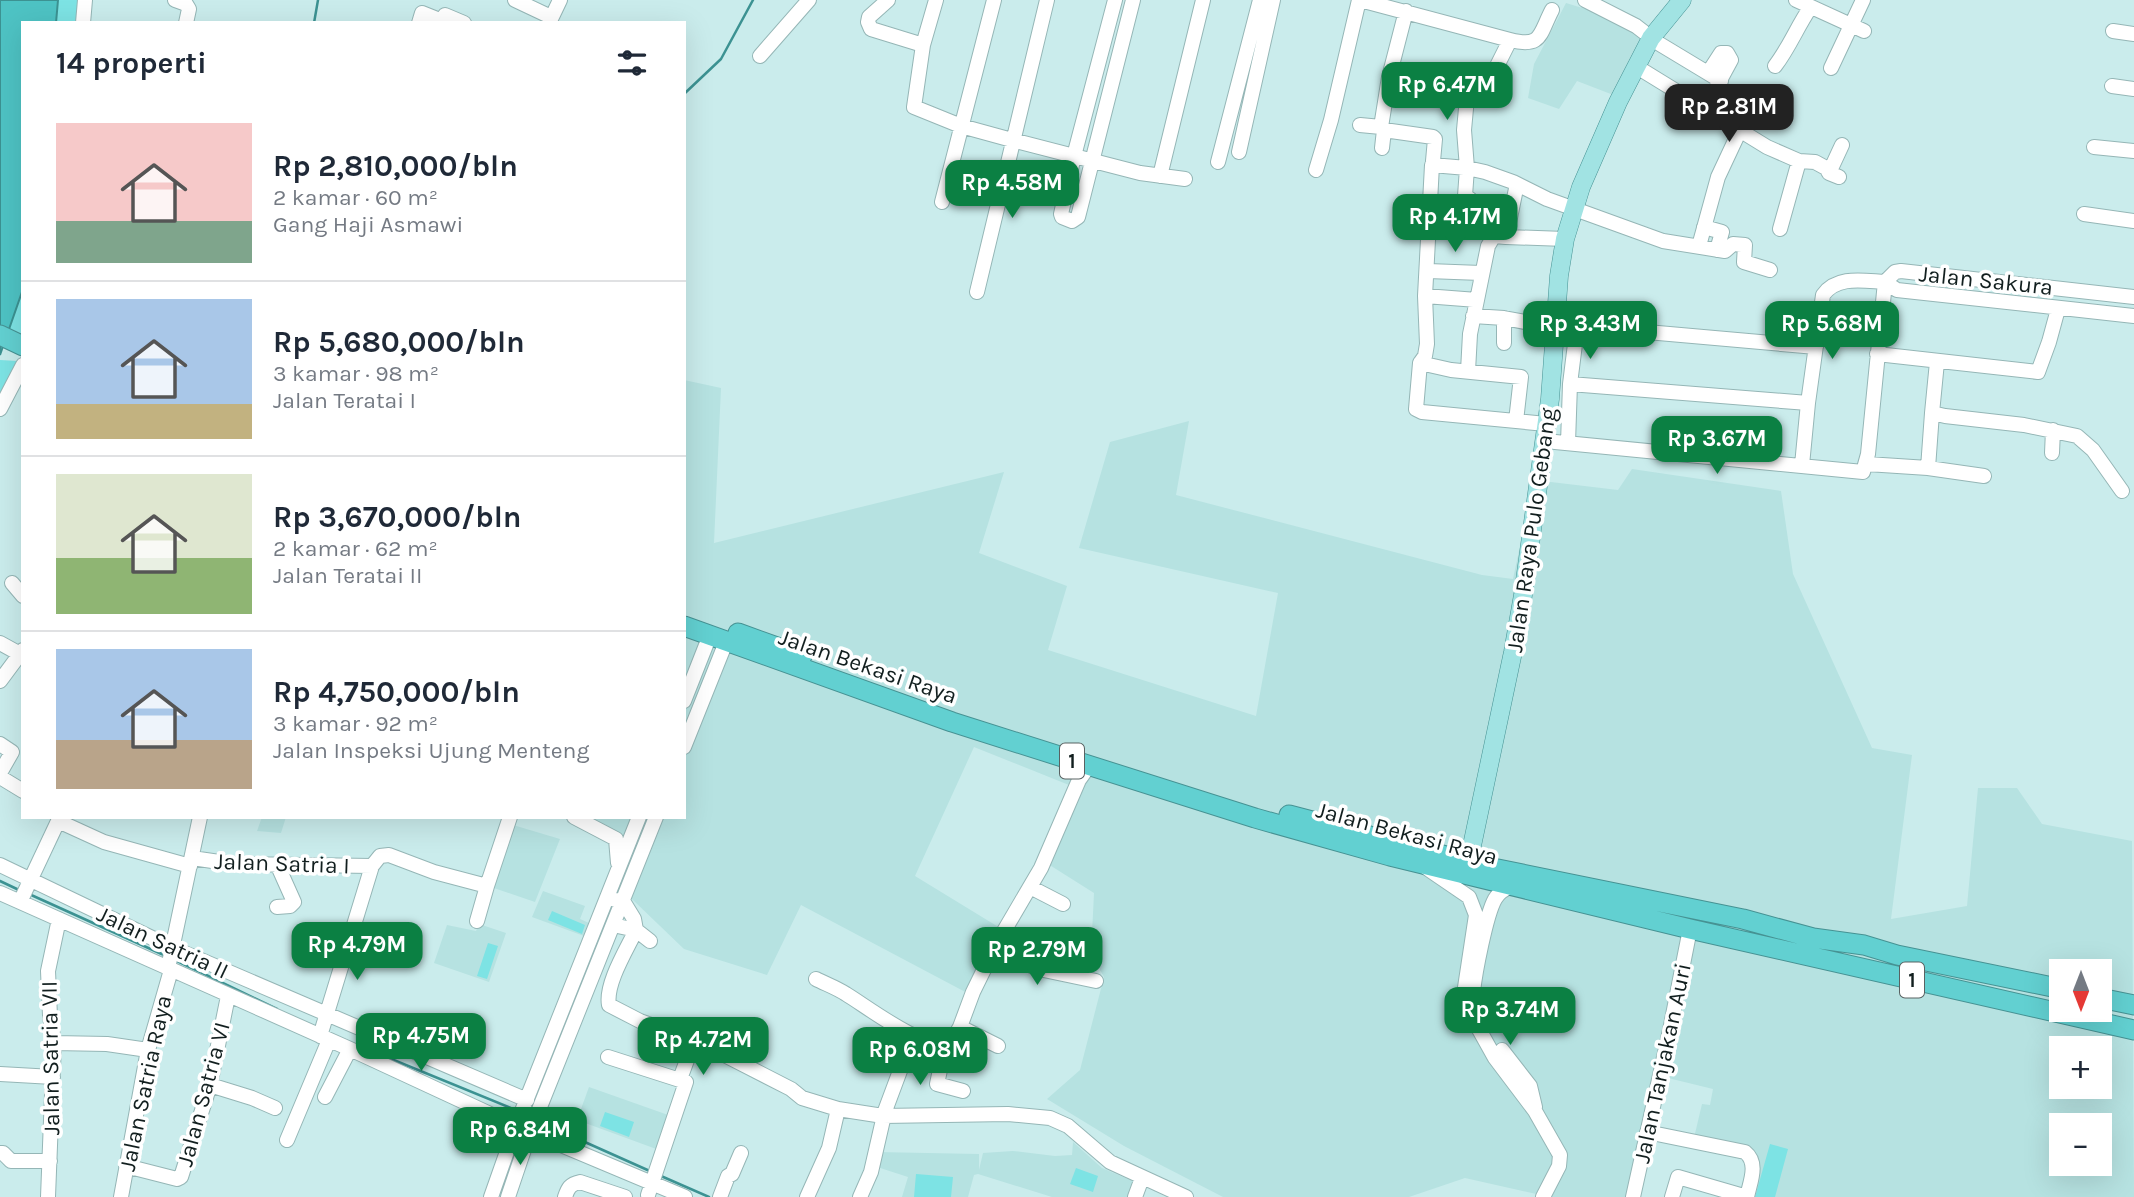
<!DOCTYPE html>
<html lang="id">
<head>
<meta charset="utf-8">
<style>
	body { margin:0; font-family:Karla,sans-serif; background:#f2f2f3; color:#1f2937; height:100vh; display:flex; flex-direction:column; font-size:26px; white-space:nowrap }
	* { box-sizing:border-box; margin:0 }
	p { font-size:23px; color:#747a83 }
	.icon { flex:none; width:38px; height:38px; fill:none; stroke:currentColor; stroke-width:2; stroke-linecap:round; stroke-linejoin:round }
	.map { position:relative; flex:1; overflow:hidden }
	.sheet { position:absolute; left:21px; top:21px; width:665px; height:798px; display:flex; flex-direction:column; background:#fff; border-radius:0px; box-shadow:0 7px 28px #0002 }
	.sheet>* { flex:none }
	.needle { width:46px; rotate:180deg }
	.buttons { position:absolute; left:2049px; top:959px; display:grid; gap:14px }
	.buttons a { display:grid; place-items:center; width:63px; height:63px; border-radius:0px; background:#fff; box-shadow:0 7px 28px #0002; font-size:35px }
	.price { position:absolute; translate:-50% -60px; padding:0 16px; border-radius:14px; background:#0b8043; color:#fff; font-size:23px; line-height:46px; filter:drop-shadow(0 2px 4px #0008) }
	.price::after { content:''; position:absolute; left:50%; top:42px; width:21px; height:16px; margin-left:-10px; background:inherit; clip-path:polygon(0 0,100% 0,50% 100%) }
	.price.selected { background:#222; color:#fff }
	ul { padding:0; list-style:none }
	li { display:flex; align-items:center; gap:21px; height:175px; padding:0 35px }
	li+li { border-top:2px solid #e0e1e3 }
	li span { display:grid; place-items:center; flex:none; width:196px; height:140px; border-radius:0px; color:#555 }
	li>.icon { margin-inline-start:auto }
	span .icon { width:84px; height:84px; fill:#fffc; stroke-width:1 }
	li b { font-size:30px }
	h2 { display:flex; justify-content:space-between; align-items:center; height:84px; padding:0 35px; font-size:30px }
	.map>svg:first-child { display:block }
	.built { fill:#b6e2e1; fill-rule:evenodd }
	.green { fill:#7de3e4 }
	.water { fill:#4ec3c4; stroke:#3c9292; stroke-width:2 }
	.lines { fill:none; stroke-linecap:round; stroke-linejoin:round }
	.stream { stroke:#3c9292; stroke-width:2.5 }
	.minor-casing { stroke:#95b6b6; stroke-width:16 }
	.major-casing { stroke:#469293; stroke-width:19 }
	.highway-casing { stroke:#469293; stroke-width:21 }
	.minor { stroke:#fff; stroke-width:14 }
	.major { stroke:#a1e3e3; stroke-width:18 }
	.highway { stroke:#62d0d1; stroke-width:19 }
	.labels { text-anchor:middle; stroke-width:7; stroke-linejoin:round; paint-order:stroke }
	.shield { fill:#fff; stroke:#596262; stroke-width:2 }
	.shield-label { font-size:21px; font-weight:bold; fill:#121f1f }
	.street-label { font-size:23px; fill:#121f1f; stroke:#fff }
</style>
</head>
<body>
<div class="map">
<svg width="2134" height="1197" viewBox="0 0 2134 1197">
	<rect width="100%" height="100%" fill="#caecec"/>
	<path class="built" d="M1566,3l23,7 56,29 -29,57 -39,-15 -18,28 -31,-11 6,-34z
		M684,380l37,8 -7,155 290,-71 -25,81 88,33 -19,64 208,66 22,-123 -199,-45 31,-106 79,-21 -13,74 306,80 31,4 21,-99 84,10 14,-21 149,22 12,83 79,174 40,7 -21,164 76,-13 11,-118h39l25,36 90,17 2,356h-385l6,-31 -11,-3 -5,-8 -46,-13 9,-38 8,1 3,-16 -45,-11 -29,119h-89l-85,-19 -56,19h-186l-99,-51 -77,-47 33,-29 24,-93 -13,-23 3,-61 -46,-29 31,-75 -105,-42 -59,129 90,55 -34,64 -170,-90 -34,70 -83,-26 -75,-72 14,-39 -50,-21h111zM2062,971h38v39h-38zM2062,1048h38v39h-38zM2062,1125h38v39h-38z
		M262,817h24l-5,16 -24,-2z
		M506,823l54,16 -25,63 -47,-16z
		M543,891l42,15 -5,13 9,4 -5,13 -52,-19z
		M479,924l27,9 -17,49 -55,-19 13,-38 29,6z
		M589,1087l82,29 -12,34 -82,-30z
		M1073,1142l29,26 33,14 -6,15h-77l-74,-23 -4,1 -6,22h-66l6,-20 -34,-11 2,-14 103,2v16l4,-17 30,-2 42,5 17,-1z"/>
	<path class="green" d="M58,0h27l-2,23h-27z
		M23,289v57l-17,-8z
		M0,360l18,1 -4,20 -14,28z
		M552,911l33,14 -3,9 -34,-14z
		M488,943l10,3 -11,33 -10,-3z
		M605,1112l29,10 -5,15 -29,-11z
		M1770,1144l18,5 -13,48h-20z
		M1076,1168l22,8 -5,16 -23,-8z
		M916,1174l37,3 -2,20h-37z"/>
	<path class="water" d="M0,0h58l-2,23h-33v266l-23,66z"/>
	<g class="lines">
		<path class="stream" d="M314,23l4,-23
			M684,94l37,-35 32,-59
			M0,881l19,9
			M29,894l137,62
			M175,960l102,49
			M362,1047l156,64
			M540,1122l112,50
			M661,1176l48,21"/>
		<defs>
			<path id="minor" d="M175,0l11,4 3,5 -3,14
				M515,0l36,17
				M888,0l-19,17 -1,5 3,7 52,16
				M936,0l-13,45 -9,62 47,19 51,14 128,33 45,6
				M1115,0l-41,156 -13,58 1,3 10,4 6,-4 55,-217
				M1360,0l150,40c32,8 29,-5 42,-30
				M1585,0l51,26 22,17 63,38
				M1796,0l68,31
				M83,23l2,-23
				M419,23l3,-10 20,8 3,-6 19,8
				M549,23l11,-23
				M2113,31l21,3
				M760,56l49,-56
				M1775,66c14,-18 22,-39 35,-58
				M1637,67l130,80 32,14 16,1 11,6 3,5 10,4
				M1831,68l32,-68
				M1469,76l-5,54 3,38 -2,28 5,3 -1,29 21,3 4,5 12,1 11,-53
				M2112,86l22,3
				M1440,97l4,-22 9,-1 37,6 20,-40
				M1705,108l26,-48 -4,-7h-6l-13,20
				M1360,125l21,2
				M1384,130l49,7 2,2 -2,22
				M2094,147l40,4
				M1382,148l2,-18 -3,-3 8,-50 17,-66
				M1239,152l34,-152
				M1218,162l42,-162
				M1316,170l15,-50 28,-120
				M1829,173l13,-28
				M1160,176l43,-176
				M942,202l52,-202
				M1431,210l38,4
				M2084,214l50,7
				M1704,227l18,5 -5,18
				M1780,229l19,-68
				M1506,237l59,2
				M1699,246l19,-69 22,-47
				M1428,271l53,2
				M1885,282l10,-10 6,-1 233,26
				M1885,282l12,8 237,26
				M977,292l70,-292
				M1425,296l52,4 -7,34 -2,37
				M1477,300l11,-54 6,-10
				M1473,316l31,2 52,10
				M1504,343v-25
				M1877,354l161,18 11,-30 9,-33
				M1420,363l31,7 70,7 -5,44
				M1570,384l238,19
				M0,409l23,-44
				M1932,413l5,-51
				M1546,424l-124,-12 -6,-3 4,-46 5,-7 2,-12 -2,-48 7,-131 35,3 18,4 28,10 34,17 116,42 62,10 8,-7 12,1 -1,17 26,8
				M1545,441l318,31 5,-18 17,-172
				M1568,443l2,-59 7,-56 2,-2 237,21
				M2052,453l1,-23
				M1867,464l61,4 56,8
				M1802,465l6,-62 15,-108c14,-20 41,-14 62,-13
				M1928,468l4,-55 13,3 79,9 53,11 16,14 29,41
				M12,583l11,13
				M0,643l20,11
				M0,681l23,-31
				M684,701l26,-66
				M0,744l12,8 -12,21
				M684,747l42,-105
				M0,777l23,14
				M574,817l42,22 2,24
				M58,821l46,21 86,24
				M192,858l41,6 139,2
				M0,865l173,83 354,152
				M1425,867l44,30 7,18 -12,79 7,21 24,43 40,53 25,44 -1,11 -16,31
				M1030,887l33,17
				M0,893l350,156 166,77 169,71
				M615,900l8,1 11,18 2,11 14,11
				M20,902l40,-85
				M277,907l13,-1 4,-4 -17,-38
				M477,921l10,-35 23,-69
				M613,925l23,5c-9,19 -31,54 -27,75l31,16 63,23 88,45 11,9 36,11 45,7 125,-2 42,4 18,8 42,36 76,35
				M991,957l16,7 8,-5 24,10 57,12
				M168,968l32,-151
				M816,979c10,5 21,9 30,15 23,14 77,56 104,50l10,-17 13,-35 24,-49 44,-75 38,-88 10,-14
				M1473,992c2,-19 13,-77 22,-93 4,-7 9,-10 17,-13
				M960,1027l38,19
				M320,1036l52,-170 8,-10 9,-1 45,17 53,14
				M54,1043l53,1 41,6
				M945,1046l-8,38 26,7
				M1502,1050l28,36 5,21
				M608,1057l78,25 -38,113
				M0,1074l53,3
				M680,1079l14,-38
				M210,1085l42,13 23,10
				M325,1097l25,-48
				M1647,1132l98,20c14,11 5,30 2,45
				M287,1140l42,-100
				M0,1153h3l8,8h39
				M126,1166l51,13 4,-2 29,-92 18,-89
				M48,1197l6,-154 -4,-27 -2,-45 11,-52
				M121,1197l27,-147 23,-80
				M491,1197l25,-71 123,-309
				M508,1197l22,-65 126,-315
				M565,1197c3,-9 5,-13 15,-15l45,15
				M720,1197l8,-21 4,-2 9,-21
				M807,1197l22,-49 9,-39
				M860,1197l11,-25 14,-61 28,-75
				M1135,1197l7,-19
				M1633,1197l37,-167 20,-101
				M1672,1197l6,-20 69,20"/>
			<path id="major" d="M1466,874l47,-222 10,-57 27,-196 9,-123 6,-37 16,-52 37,-85 33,-64 31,-38"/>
			<path id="highway" d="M0,335l23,11
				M684,626l268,96 303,96 135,38 300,73 444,101
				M738,633l64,23
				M1289,815l199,52 255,52 70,19 51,7 33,10 165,34
				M2100,998l34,7"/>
		</defs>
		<use href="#minor" class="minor-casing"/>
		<use href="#major" class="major-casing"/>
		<use href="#highway" class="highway-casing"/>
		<use href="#minor" class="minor"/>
		<use href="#major" class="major"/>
		<use href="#highway" class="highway"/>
	</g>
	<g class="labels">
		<g class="shield">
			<rect x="1060" y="743.5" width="24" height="35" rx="5"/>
			<rect x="1900" y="962.5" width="24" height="35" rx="5"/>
		</g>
		<g class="shield-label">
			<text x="1072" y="768">1</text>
			<text x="1912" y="987">1</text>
		</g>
		<g class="street-label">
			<text transform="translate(1986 280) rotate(6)" y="8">Jalan Sakura</text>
			<text transform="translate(1531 530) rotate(-82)" y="8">Jalan Raya Pulo Gebang</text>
			<text transform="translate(868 666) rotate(19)" y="8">Jalan Bekasi Raya</text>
			<text transform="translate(1407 833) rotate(15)" y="8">Jalan Bekasi Raya</text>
			<text transform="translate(282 863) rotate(2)" y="8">Jalan Satria I</text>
			<text transform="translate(163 942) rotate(25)" y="8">Jalan Satria II</text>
			<text transform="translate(50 1058) rotate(-91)" y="8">Jalan Satria VII</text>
			<text transform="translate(1662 1063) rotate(-78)" y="8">Jalan Tanjakan Auri</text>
			<text transform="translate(145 1083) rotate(-78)" y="8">Jalan Satria Raya</text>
			<text transform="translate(203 1094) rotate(-75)" y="8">Jalan Satria VI</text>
		</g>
	</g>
</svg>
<div class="buttons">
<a><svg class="needle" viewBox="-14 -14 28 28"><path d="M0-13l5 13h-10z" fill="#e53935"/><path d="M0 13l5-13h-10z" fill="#747a83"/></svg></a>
<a>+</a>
<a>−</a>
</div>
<b class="price" style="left:1447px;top:122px">Rp 6.47M</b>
<b class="price selected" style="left:1729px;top:144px">Rp 2.81M</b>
<b class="price" style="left:1012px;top:220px">Rp 4.58M</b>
<b class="price" style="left:1455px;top:254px">Rp 4.17M</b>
<b class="price" style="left:1590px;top:361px">Rp 3.43M</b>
<b class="price" style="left:1832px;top:361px">Rp 5.68M</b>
<b class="price" style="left:1717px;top:476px">Rp 3.67M</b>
<b class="price" style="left:357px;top:982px">Rp 4.79M</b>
<b class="price" style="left:1037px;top:987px">Rp 2.79M</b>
<b class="price" style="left:1510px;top:1047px">Rp 3.74M</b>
<b class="price" style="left:421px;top:1073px">Rp 4.75M</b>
<b class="price" style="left:703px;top:1077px">Rp 4.72M</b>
<b class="price" style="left:920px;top:1087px">Rp 6.08M</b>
<b class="price" style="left:520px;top:1167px">Rp 6.84M</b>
<section class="sheet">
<h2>14 properti<svg class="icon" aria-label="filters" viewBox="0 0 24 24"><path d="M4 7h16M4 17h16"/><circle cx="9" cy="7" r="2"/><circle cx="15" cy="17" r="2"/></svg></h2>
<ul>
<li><span style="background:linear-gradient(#f6c9c9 70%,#7fa58c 0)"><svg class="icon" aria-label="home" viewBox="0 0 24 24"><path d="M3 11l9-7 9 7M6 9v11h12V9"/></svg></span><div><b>Rp 2,810,000/bln</b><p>2 kamar · 60 m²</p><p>Gang Haji Asmawi</p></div></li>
<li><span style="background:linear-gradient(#a9c7e8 75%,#c2b280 0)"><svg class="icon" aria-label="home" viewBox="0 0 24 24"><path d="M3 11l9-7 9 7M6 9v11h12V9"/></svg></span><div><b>Rp 5,680,000/bln</b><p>3 kamar · 98 m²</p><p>Jalan Teratai I</p></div></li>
<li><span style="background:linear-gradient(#dfe7d0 60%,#8fb573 0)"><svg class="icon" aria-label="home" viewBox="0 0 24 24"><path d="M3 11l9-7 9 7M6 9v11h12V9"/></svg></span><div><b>Rp 3,670,000/bln</b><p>2 kamar · 62 m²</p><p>Jalan Teratai II</p></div></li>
<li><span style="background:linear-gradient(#a9c7e8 65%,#b9a48a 0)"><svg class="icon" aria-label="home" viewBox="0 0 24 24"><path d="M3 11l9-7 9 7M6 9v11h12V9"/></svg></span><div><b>Rp 4,750,000/bln</b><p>3 kamar · 92 m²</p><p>Jalan Inspeksi Ujung Menteng</p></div></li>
</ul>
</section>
</div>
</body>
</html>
